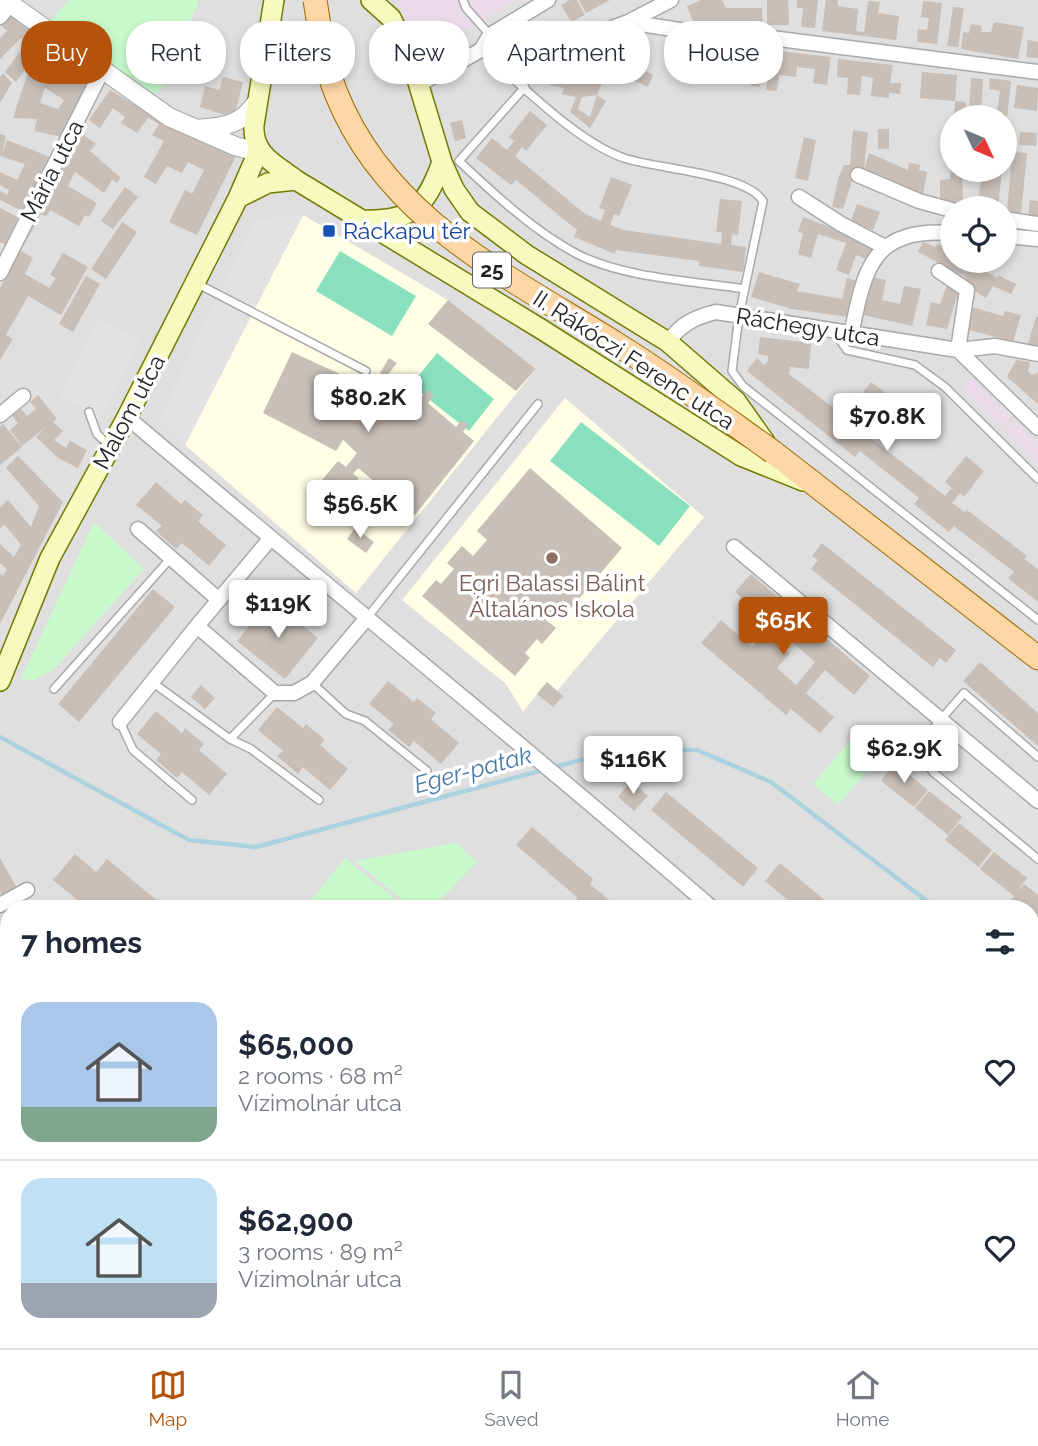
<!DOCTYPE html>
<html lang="en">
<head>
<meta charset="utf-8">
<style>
	body { margin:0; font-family:Raleway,sans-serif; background:#f6f6f7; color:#1f2937; height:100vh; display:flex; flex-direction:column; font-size:26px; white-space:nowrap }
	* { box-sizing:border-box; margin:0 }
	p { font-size:23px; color:#747a83 }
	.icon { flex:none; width:38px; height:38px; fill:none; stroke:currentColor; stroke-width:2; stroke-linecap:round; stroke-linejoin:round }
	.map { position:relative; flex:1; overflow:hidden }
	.panel { position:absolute; left:0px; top:900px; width:1040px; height:450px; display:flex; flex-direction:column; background:#fff; border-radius:28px 28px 0 0; box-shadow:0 4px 10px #0003 }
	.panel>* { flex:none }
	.top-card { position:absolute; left:21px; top:21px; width:998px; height:63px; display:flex; gap:14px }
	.needle { width:46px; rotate:134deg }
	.tools { position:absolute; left:940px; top:105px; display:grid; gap:14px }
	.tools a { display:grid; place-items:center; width:77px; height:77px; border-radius:50%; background:#fff; box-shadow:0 4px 10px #0003; font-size:35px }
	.price { position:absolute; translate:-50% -60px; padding:0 16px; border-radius:7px; background:#fff; color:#222; font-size:23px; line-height:46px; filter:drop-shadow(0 2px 4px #0008) }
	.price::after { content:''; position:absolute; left:50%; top:42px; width:21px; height:16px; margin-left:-10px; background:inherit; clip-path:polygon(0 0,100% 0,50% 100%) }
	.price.on { background:#b45309; color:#fff }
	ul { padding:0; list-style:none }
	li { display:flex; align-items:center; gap:21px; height:175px; padding:0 21px }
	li+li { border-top:2px solid #e0e1e3 }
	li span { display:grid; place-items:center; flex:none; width:196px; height:140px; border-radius:21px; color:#555 }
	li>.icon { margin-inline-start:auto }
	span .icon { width:84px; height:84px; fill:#fffc; stroke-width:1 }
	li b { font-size:30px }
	h2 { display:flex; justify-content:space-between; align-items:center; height:84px; padding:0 21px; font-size:30px }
	.pill { padding:0 24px; border-radius:28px; background:#fff; box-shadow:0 4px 10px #0003; font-size:24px; line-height:63px }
	.pill.on { background:#b45309; color:#fff }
	.tab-bar { display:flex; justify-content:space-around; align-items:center; height:98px; border-top:2px solid #e0e1e3; background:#fff; font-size:19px; color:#747a83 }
	.tab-bar a { display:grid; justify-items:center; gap:4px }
	.tab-bar .on { color:#b45309 }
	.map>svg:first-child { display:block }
	.residential { fill:#e0dfdf; fill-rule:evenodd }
	.industrial { fill:#ebdbe8 }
	.education { fill:#ffffe5 }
	.park { fill:#c8facc }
	.pitch { fill:#88e0be }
	.parking { fill:#e2e2e2 }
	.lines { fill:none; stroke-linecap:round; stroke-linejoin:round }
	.stream { stroke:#aad3df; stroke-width:4.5 }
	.building { fill:#c7bfb8; fill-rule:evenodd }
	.service-casing { stroke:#a9a9a9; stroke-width:10 }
	.minor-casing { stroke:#a9a9a9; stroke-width:17 }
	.tertiary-casing { stroke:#a9a9a9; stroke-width:20 }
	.secondary-casing { stroke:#707d05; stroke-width:22 }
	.primary-casing { stroke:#a06b00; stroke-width:25 }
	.service { stroke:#fff; stroke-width:7 }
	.minor { stroke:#fff; stroke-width:14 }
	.tertiary { stroke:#fff; stroke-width:18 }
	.secondary { stroke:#f7fabf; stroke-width:19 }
	.primary { stroke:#fcd6a4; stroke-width:23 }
	.primary-bridge-casing { stroke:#a06b00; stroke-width:25; stroke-linecap:butt }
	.primary-bridge { stroke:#fcd6a4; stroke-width:23 }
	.transit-dot { fill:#1a4fb4; stroke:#fff; stroke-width:2.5 }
	.education-dot { fill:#8d6e63; stroke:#fff; stroke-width:2.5 }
	.labels { text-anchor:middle; stroke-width:7; stroke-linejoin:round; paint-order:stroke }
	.shield { fill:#fff; stroke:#646464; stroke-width:2 }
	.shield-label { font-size:21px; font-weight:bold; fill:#222 }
	.street-label { font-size:23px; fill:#222; stroke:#fff }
	.transit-label { font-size:23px; fill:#164399; stroke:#fff; text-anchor:start }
	.education-label { font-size:23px; fill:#785e54; stroke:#fff }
	.water-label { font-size:24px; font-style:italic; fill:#4a7aab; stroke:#fff }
</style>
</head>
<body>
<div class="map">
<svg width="1038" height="1348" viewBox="0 0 1038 1348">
	<rect width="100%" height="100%" fill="#f2efe9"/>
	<path class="residential" d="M0,0h1038v1348h-1038zM952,117h52v53h-52zM952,208h52v53h-52zM9,908h1022v432h-1022z"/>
	<path class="industrial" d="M396,0h122l-99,53z
		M972,378l39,39 -9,10 -40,-39z
		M1015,421l23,22v21l-33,-32z"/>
	<path class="education" d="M303,215l145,85 88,69 -180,224 -171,-148z
		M565,398l139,119 -147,174 -11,-8 -23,29 -17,-28 -104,-84z"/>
	<path class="park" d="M70,0h129l-34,82 -9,13 -107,-73z
		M94,522l50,47 -91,101 -19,10 -13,-1z
		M856,734l25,21 -43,50 -25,-21z
		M456,843l21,19 -45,46h-20l-57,-47z
		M345,858l61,50h-101z"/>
	<path class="pitch" d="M340,251l76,45 -24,40 -76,-45z
		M437,353l57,46 -25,32 -58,-46z
		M581,422l109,84 -31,40 -109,-85z
		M458,1340h182l9,8h-197z"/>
	<path class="parking" d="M303,215l-118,230 -27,-24 98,-202z
		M99,319l41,21 -40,78 -40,-21z
		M969,743l69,58v58l-105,-87z
		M837,1341l8,7h-152l-10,-7z"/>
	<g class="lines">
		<path class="stream" d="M0,737l189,103 67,7 362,-97h79l74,32 165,126
			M1031,981l7,5"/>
	</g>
	<path class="building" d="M570,0h7l8,15 -14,7 -10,-17z
		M579,0h31l-24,13z
		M701,0h21l4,8h36l1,17 -69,-1 -7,-18z
		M767,0h21l1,25h-22z
		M797,0h21l-3,28 -14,-1 2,-19h-6z
		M826,0h12v6l20,3 -2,22 8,1 4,-31 12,1 -2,11 21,3 -3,24 -74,-9z
		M923,1l19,2 -5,41 -20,-2 1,-13 9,1 2,-12 -8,-1z
		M953,7l11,1 -6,39 -11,-1z
		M10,12l82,63 -30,62 -28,-6 3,-12 -24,-1 13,-40 16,-31 -26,35 -11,-10 21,-29 -5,-5 -21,21v-21l7,-7 -7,-7zM45,88l19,12 -6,9 -18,-6z
		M994,22l30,5 -6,32 -57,-10 2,-17 6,1 2,-9 11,2 -1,6h10z
		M620,38l30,4 -10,22 -27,-8 -16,39 -15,2 -4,12 12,8 7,-22 9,6 -16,27 -20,-16 6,-15 -14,-3 2,-6 -15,-3 3,-24 13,2v-5l20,3 4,-16z
		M1028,40l10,2v16l-12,-1z
		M681,42l67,6 -3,26 -8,-1 1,-13h-8l-3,24 -8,-1 2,-15 -19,-2 -1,9 -16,-2 2,-10 -8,-1z
		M754,48l77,9 -4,28 -14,-2 2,-14 -18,-2 -1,10 -17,-2 -2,16 -11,-1 3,-27 -7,-1 -2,25 -9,-1z
		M838,59l55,6 -3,18h11l-1,11 -11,-1v5l-18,-2 2,-18 -11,-2 -2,19 -13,-1 1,-16 -11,-1z
		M638,68l15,7 -5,12 -15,-7z
		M922,72l35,3 -2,26 -35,-3z
		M3,73l9,10 -12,20v-26z
		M223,77l20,5 -9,36 -34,-11 5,-21 14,4z
		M971,78l12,1 -2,33 -12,-1z
		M990,78l21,3 -5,46 -2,-10 -7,-4 3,-22 -11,-2z
		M1017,85l21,3 -1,23 -23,-3z
		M110,90l75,44 51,22 -39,79 -28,-13 16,-32 7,4 12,-24 -16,-8 -6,11 -15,-7 -11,18 -12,-7 20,-36 -12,-6 7,-11 -11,-6 -11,15 -16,-10 4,-6 -12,-9 -13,20 -11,-8z
		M955,101l11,1 -1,15h-11z
		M530,111l17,14 -21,26 -4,-4 -7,9 70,58 16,7 4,-11 -6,-2 12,-31 21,8 -13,31 -5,-2 -4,11 14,5 97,14 1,-12h-6l4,-33 22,2 -4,34 -6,-1 -1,11 15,2 -3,25 -44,-6v-5l-83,-11 -1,4 -41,-17 3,-7 -61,-50 -5,5 -35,-27 16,-20 15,12 7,-9 -5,-4z
		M462,120l4,18 -11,3 -5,-18z
		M878,129h11v20h-11z
		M853,130l15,2 -4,38 5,-17 39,17 1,-7 11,2 -1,5 8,2 -4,23 -67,-27 -13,41 -11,-2 7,-31 5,-11h6z
		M80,132l16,12 -6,7 31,27 -4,5 -5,-3 -8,13 -29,-21 -7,14 29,17 -8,14 -4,-2 -6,11 -29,-16 -4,7 -5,-3 -19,35 49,-99 -2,-2z
		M1020,132l17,1 -1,13 -17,-1z
		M0,134l6,2 -4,18 5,-14 43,17 -28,54 -22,-11v-9l7,4 2,-5 -9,-5v-13l17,8 8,-16 -25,-8z
		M804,137l12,3 -8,41 -13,-3z
		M1012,152l15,1 -6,61 -14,-2z
		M950,170h12l1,33h-23v-23l10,-1z
		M982,170h20l-4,38h-21z
		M125,187l13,10 -25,32 -12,-8z
		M1030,200l8,1v17l-10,-1z
		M857,204l23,8 -7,18 -22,-9z
		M0,208l18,9 -12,28 -6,-3z
		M803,217l72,27 -6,16 -13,-5 -7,20 -13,-5 10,-27 -28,-9 -7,24 -13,-4 5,-21 -5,-1z
		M122,222l15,10 -31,47 -15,-10z
		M923,241l12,6 3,-3 12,6 2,-3v14h23l-1,3 23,14 1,-3 18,9 -5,10 -18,-8 -7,12 -13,-8 2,-2 -11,-7 2,-4 -48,-25z
		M19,250l14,8 -8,16 24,14 7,-10 -6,-3 13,-22 25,14 -27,48 -33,-19 -22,39 7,4 -13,21v-72z
		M759,272l41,12 -3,7 45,8 5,-21 11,3 -10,36 -56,-8 -41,-12z
		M86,276l14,8 -27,48 -14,-8z
		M871,277l15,3 -4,20 18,4 4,-18 17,3 -9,37 -49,-11z
		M947,285l12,5 -12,39 -21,-4 5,-23 9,2z
		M448,300l88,69 -20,22 -88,-67z
		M972,307l31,9 2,-5 16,4 -8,27 -47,-13z
		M1036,317h2v28l-10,-1z
		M760,337l51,6 -2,26 -19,-2 -1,7 62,47 7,-8 -7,-5 20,-26 19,14 -20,26 -4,-3 -8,9 87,68 7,-8 -7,-6 21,-26 18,15 -20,26 -4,-4 -8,10 13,9 2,-2 60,46 -3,3 14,10v33l-30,-24 6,-6 -60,-46 -5,6 -35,-28 5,-6 -59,-47 -5,6 -108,-86 10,-13 7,7 4,-4v-5l-10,-2z
		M292,352l76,35 -6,15 31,10 18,-22 10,8 6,-8 7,5 -6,8 28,24 6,-7 6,5 -5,7 11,9 -59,74 -57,-47 -5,6 6,4 -28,34 -22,-16 29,-35 8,6 11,-14 -14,-13 -7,11 -73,-38z
		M389,358l8,5 -11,14 -6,-4z
		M1016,360l14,2 -2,10 4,3 6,-3v32l-31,-27z
		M38,395l19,24 -4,3 10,9 -9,9 12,8 4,-7 17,9 -9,18 -20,-10 -22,-21 10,-10 -24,19 -12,-16 8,-7 -6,-7 9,-7 6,7 9,-7 -6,-7z
		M3,424l19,23 -22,18v-38z
		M18,456l45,46 -63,122v-51l3,3 4,-7 -7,-6v-19l14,13 7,-12 -16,-20 -5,3v-21l8,-7 23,27 8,-21 -33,-38z
		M530,468l92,80 -51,60 -8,-7 -17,19 10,8 -14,16 -5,-5 -12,14 5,5 -15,18 -93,-80 14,-16 5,4 13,-15 -7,-6 15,-17 11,10 14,-16 -10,-9z
		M156,482l25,22 4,-4 18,15 -5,6 28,24 -17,21 -27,-23 -6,6 -20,-18 6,-5 -26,-21z
		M355,528l19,14 -8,11 -19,-14z
		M822,543l134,107 -10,13 -6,-5 -7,9 -122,-98 7,-9 -6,-4z
		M751,574l119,102 -16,19 -29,-25 -19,23 28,24 -14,16 -29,-24 -5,6 -85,-72 20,-23 31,27 14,-16 24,22 -13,15 19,17 19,-23 -80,-70z
		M153,589l22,18 -96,115 -21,-18z
		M271,600l47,38 -33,41 -48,-38z
		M980,662l58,51v33l-75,-65z
		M388,681l26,21 3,-4 19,15 -5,6 28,24 -18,21 -27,-23 -5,6 -21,-17 6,-6 -25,-20z
		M547,682l16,14 -10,11 -16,-13z
		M201,685l14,13 -10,11 -14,-12z
		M277,707l26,21 3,-4 19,16 -5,5 28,24 -18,21 -27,-23 -5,7 -21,-18 6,-5 -25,-21z
		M156,711l26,22 3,-5 19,16 -5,6 28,24 -18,21 -27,-23 -5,6 -21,-18 5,-6 -24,-20z
		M890,724l15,12 -7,9 -15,-12z
		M895,763l33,27 -14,17 -33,-26z
		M631,781l17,15 -14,15 -16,-14z
		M929,791l33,26 -14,18 -33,-27z
		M666,792l92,76 -15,19 -92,-77z
		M959,823l33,27 -13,17 -34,-27z
		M532,827l61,52 -3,5 29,24h-37l-8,-6 4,-4 -62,-53z
		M994,852l33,26 -11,15 8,-9 14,11v28l-7,-5v-10h-12l-9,-7 4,-5 -34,-27z
		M75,854l21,18 11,-13 59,49h-79l-34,-28z
		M0,858l17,30 -15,8 -2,-4z
		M780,863l54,45h-37l-32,-27z
		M0,992l3,6 6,-4v23l-9,6z
		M4,1049l5,5 -2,30 -7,-9 4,-8 -4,-4v-10z
		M1035,1086l3,3v31l-7,-6v-23z
		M0,1112l9,11v41l-9,-11z
		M0,1215h9v14h-9z
		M2,1234h7v44l-9,22z
		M1031,1245l7,7v10l-7,8z
		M156,1340h18l-6,8h-18z
		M183,1340h34l10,8h-40l2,-3z
		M317,1340h9l10,8h-25z
		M936,1340h36l-6,8h-37z"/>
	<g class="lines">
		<defs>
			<path id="service" d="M463,0l3,8 24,27
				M484,53c38,32 96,92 143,106 33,10 119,15 136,42l-24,115 -7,55 11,15 295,234
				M525,87l-66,74c36,34 75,70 118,93 47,24 116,27 168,35
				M196,283l170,88
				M835,333l12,17 68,15 30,22 93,92
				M89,412l8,22 13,12
				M366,619l172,-215
				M152,682l78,57 45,-46
				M312,683l34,31 19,7 62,50
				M54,689l116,-130
				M120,722l13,28 59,50
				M230,739l21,10 68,51
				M1038,757l-74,-64 -48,55 17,24 105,87
				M912,1348l6,-8"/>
			<path id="minor" d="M0,17l10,-13
				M628,22l43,-22
				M481,50l9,-15 58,-35
				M420,84l61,-34h72l75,-28 64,10 87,7 259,33
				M858,175l61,26 33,9
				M799,197l42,27 44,23
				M1004,219l34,5
				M1004,236l34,3
				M939,271l28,19 -9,60
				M0,273l103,-204
				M851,335c14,-67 20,-107 101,-102
				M668,342c13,-18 27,-25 48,-30l242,38 37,-4 43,8
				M958,350l80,78
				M0,415l23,-19
				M127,417c194,165 393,324 585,491
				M138,529l81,71
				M270,539l-73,87 78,67h19l18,-10 54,-64
				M734,547l304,254
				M120,722l77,-96
				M0,905l27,-15
				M0,1098l9,11
				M1031,1172l7,5
				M0,1316l9,-21
				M1031,1324l7,-9
				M247,1340l8,8
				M1011,1348l6,-8"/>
			<path id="tertiary" d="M5,0l164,117 66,29 23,6
				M196,129c29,-2 46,-4 62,-29"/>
			<path id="secondary" d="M274,0l-20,125c-2,29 21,39 42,55l245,149 200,127 62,25
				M371,0l20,18 19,38 32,106 12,27 16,23 57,43 141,87 68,59 29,41
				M238,198l30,-15 28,-3
				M360,220c51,2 65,-11 82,-58
				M0,681l50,-123 77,-141 111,-219 20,-46"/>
			<path id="primary" d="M773,452l265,206"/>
		</defs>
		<use href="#service" class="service-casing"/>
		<use href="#minor" class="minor-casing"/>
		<use href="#tertiary" class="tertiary-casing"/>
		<use href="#secondary" class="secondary-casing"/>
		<use href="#primary" class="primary-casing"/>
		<use href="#service" class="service"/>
		<use href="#minor" class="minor"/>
		<use href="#tertiary" class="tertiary"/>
		<use href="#secondary" class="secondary"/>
		<use href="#primary" class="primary"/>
		<defs>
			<path id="primary-bridge" d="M315,0c5,32 9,63 21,93 50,126 172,183 279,250 55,34 106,72 158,109"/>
		</defs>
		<use href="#primary-bridge" class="primary-bridge-casing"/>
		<use href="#primary-bridge" class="primary-bridge"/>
	</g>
	<rect class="transit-dot" x="322" y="224" width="14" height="14" rx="3.5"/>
	<circle class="education-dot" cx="552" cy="558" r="7"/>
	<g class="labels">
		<rect class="shield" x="473" y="252.5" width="38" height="35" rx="5"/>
		<g class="shield-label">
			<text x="492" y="277">25</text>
		</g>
		<g class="street-label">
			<text transform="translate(52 171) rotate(-63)" y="8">Mária utca</text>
			<text transform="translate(808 327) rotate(9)" y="8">Ráchegy utca</text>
			<text transform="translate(634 360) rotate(33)" y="8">II. Rákóczi Ferenc utca</text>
			<text transform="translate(129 412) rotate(-62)" y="8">Malom utca</text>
		</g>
		<g class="transit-label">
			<text x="343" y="239">Ráckapu tér</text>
		</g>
		<g class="education-label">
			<text x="552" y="591">Egri Balassi Bálint<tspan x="552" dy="26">Általános Iskola</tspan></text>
		</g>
		<g class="water-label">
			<text transform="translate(473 770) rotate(-15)" y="8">Eger-patak</text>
		</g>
	</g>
</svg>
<div class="tools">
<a><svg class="needle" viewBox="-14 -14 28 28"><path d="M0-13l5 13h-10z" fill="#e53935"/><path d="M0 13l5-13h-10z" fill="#747a83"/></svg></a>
<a><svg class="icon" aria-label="locate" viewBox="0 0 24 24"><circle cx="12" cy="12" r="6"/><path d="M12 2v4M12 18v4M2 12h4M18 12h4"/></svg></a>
</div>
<b class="price" style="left:368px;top:434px">$80.2K</b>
<b class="price" style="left:887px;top:453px">$70.8K</b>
<b class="price" style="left:360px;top:540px">$56.5K</b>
<b class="price" style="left:278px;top:640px">$119K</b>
<b class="price on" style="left:783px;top:657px">$65K</b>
<b class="price" style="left:904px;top:785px">$62.9K</b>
<b class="price" style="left:633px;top:796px">$116K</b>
<div class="top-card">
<a class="pill on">Buy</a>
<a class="pill">Rent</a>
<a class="pill">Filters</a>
<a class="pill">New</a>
<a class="pill">Apartment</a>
<a class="pill">House</a>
</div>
<section class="panel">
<h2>7 homes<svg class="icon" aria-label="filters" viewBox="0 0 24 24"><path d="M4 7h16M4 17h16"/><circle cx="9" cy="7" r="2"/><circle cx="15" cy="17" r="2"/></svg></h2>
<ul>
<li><span style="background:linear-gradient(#a9c7e8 75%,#7fa58c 0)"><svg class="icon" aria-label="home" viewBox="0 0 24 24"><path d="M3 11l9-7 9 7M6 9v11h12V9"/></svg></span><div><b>$65,000</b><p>2 rooms · 68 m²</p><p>Vízimolnár utca</p></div><svg class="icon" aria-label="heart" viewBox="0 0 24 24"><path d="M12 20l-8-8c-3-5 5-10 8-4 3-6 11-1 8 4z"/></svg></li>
<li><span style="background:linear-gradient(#bfe0f5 75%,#9aa5b1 0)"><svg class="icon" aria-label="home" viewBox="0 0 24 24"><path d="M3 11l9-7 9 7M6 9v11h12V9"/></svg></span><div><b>$62,900</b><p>3 rooms · 89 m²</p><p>Vízimolnár utca</p></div><svg class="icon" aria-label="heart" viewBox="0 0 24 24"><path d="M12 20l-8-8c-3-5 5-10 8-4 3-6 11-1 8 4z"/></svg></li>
</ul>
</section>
</div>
<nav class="tab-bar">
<a class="on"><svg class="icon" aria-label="map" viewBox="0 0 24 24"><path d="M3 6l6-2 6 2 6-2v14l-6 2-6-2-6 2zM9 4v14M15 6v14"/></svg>Map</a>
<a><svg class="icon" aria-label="saved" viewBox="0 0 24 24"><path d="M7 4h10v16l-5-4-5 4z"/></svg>Saved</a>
<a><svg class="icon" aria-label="home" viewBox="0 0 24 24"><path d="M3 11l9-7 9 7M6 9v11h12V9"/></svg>Home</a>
</nav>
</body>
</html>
